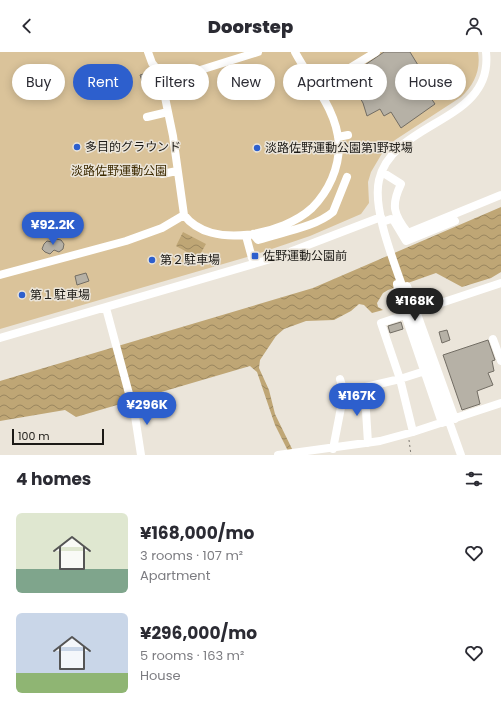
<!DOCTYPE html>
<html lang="en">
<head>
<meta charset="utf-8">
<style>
	body { margin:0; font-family:Poppins,"Noto Sans JP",sans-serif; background:#f7f7f7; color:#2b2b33; height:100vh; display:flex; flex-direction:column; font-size:15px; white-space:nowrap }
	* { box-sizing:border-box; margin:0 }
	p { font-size:13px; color:#7c7c81 }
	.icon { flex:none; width:22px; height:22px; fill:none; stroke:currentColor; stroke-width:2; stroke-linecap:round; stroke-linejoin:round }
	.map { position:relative; height:403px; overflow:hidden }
	.sheet { display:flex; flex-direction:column; background:#fff; flex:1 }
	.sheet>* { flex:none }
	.banner { position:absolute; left:12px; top:12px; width:477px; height:36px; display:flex; gap:8px }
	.scale { position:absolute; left:12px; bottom:10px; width:92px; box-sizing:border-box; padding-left:4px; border:2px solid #1c1a16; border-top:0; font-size:11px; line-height:14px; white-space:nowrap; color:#1c1a16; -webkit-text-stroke:3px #ebe5da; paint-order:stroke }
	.price { position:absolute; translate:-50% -34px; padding:0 9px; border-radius:14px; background:#2d5fcd; color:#fff; font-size:13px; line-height:26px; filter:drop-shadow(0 1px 2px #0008) }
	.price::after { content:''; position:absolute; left:50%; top:24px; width:12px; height:9px; margin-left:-6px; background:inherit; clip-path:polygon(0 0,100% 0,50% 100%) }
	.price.active { background:#222; color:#fff }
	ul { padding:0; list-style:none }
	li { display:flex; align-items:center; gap:12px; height:100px; padding:0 16px }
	li span { display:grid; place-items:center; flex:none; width:112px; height:80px; border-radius:6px; color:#555 }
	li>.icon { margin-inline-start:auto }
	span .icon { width:48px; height:48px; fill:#fffc; stroke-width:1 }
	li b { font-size:17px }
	h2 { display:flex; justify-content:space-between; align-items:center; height:48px; padding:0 16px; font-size:17px }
	.chip { padding:0 14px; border-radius:18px; background:#fff; box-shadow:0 2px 10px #0003; font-size:14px; line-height:36px }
	.chip.active { background:#2d5fcd; color:#fff }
	header { display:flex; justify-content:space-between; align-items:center; height:52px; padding:0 16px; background:#fff; font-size:18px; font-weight:800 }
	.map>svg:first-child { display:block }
	.green { fill:#dac39a }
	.water { fill:url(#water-waves) }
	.building { fill:#b6b1a6; stroke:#726d64 }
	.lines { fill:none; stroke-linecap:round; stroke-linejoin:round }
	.path { stroke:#7b7770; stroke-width:1; stroke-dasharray:2 3; stroke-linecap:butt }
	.minor { stroke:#fff; stroke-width:8 }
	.poi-dot { fill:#2d5fcd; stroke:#ebe5da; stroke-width:1.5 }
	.labels { text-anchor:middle; stroke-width:3; stroke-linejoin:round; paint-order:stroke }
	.poi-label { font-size:12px; fill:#1c1a16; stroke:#ebe5da; text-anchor:start }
	.park-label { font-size:12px; fill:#3c2a00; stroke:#ebe5da }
</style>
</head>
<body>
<header><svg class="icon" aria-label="back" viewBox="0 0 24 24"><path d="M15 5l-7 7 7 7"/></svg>Doorstep<svg class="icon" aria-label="person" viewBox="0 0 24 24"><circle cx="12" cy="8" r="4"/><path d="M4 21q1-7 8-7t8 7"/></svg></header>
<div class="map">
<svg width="501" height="403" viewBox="0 0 501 403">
	<defs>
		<pattern id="water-waves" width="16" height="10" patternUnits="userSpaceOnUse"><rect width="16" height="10" fill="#bfa675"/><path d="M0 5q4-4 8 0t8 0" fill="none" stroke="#9a865f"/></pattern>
	</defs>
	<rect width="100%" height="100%" fill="#ebe5da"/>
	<path class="green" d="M0,0h478c3,18 -4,33 -17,45l-66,43 -11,10 -13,22 -3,10 1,21 -8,11 -51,22 -56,19 -254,74z"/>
	<path class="water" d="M501,155v65l-10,6 -29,9 -26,-14 -48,17 -5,3 -6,10 1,4 5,3 -11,3 -8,-8 -5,-1 -8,7 -17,9 -28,1 -22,8 -8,7 -16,24 -1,8 10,22 6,24 20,41h-5l-15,-30 -18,-53 -7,-6 -174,51 -11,-7 -65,11v-40l313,-93z
		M183,180l23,12 -8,14 -22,-12z"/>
	<path class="building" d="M384,0h26l22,36 -6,3 9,13 -34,24 -10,-16 -7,4 -4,-7 -13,7 -4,-13 -12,-21 9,-5 -4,-6z
		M150,20l3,10 -10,2 -3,-9z
		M56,187l5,1 3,4 -1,5 -4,3 -5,-2 -4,4 -5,-2 -3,-3 2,-5 3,-3 5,1z
		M86,221l3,8 -12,4 -2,-9z
		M401,270l2,7 -13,4 -2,-7z
		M447,278l3,10 -8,3 -3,-11z
		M488,288l7,20 -3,1 2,10 -6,2 5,12 -16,6 3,13 -18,6 -19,-55z"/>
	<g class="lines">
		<path class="path" d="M409,388l2,15"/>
		<path class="minor" d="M148,0l4,11 8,10 13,63 11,79c27,36 100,19 128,-7 17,-17 27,-40 27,-63 -2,-36 -28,-63 -44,-93
			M162,30l96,-30
			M317,36l59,-36
			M147,65l21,-5
			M338,85l10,-2
			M382,120l19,12c-10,21 -8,30 7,49l93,-38
			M162,122l15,-3
			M382,170l9,-3 3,2 12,20 49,-20
			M253,182l5,6c23,-8 56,-12 75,-28l14,-35
			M246,184l6,22
			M0,223l126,-34 36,-13 22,-13
			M397,232l3,16 42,123
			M407,234l48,133
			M106,256l29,108 6,39
			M0,286l274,-80 107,-41
			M493,287l8,22
			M340,327l4,13 56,-13 25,-8
			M361,337l5,22 2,32
			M413,380l-13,-53 -19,-56 120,-40
			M333,397l11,-57
			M278,403l102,-14 33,-9 88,-29
			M461,403c-19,-53 -38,-107 -56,-161 -10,-30 -33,-84 -26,-114 14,-60 115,-57 107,-128"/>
	</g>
	<g class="poi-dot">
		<circle cx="77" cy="95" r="4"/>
		<circle cx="257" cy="96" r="4"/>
		<rect x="251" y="200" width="8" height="8" rx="2"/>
		<circle cx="152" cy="208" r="4"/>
		<circle cx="22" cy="243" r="4"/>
	</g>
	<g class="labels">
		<g class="poi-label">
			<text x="85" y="99">多目的グラウンド</text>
			<text x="265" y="100">淡路佐野運動公園第1野球場</text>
			<text x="263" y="208">佐野運動公園前</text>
			<text x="160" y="212">第２駐車場</text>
			<text x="30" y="247">第１駐車場</text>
		</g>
		<g class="park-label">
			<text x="119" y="123">淡路佐野運動公園</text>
		</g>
	</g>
</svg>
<div class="scale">100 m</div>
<b class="price" style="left:53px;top:194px">¥92.2K</b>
<b class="price active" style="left:415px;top:270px">¥168K</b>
<b class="price" style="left:357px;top:365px">¥167K</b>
<b class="price" style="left:147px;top:374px">¥296K</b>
<div class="banner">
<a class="chip">Buy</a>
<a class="chip active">Rent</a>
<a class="chip">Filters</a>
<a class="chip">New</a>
<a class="chip">Apartment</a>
<a class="chip">House</a>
</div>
</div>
<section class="sheet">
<h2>4 homes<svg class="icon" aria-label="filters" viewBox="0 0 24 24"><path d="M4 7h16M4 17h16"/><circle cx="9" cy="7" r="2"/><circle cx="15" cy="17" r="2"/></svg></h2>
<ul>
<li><span style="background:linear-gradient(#dfe7d0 70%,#7fa58c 0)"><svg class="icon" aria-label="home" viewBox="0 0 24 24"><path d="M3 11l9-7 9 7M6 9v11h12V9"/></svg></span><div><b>¥168,000/mo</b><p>3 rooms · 107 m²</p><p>Apartment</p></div><svg class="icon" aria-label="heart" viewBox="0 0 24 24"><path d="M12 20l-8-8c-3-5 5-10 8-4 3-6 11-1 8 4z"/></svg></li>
<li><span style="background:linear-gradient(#c9d6e8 75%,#8fb573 0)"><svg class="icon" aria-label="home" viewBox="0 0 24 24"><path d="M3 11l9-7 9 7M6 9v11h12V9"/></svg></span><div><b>¥296,000/mo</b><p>5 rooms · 163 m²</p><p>House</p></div><svg class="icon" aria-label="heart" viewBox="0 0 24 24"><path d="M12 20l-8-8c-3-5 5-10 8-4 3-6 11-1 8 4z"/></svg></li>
</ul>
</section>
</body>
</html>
